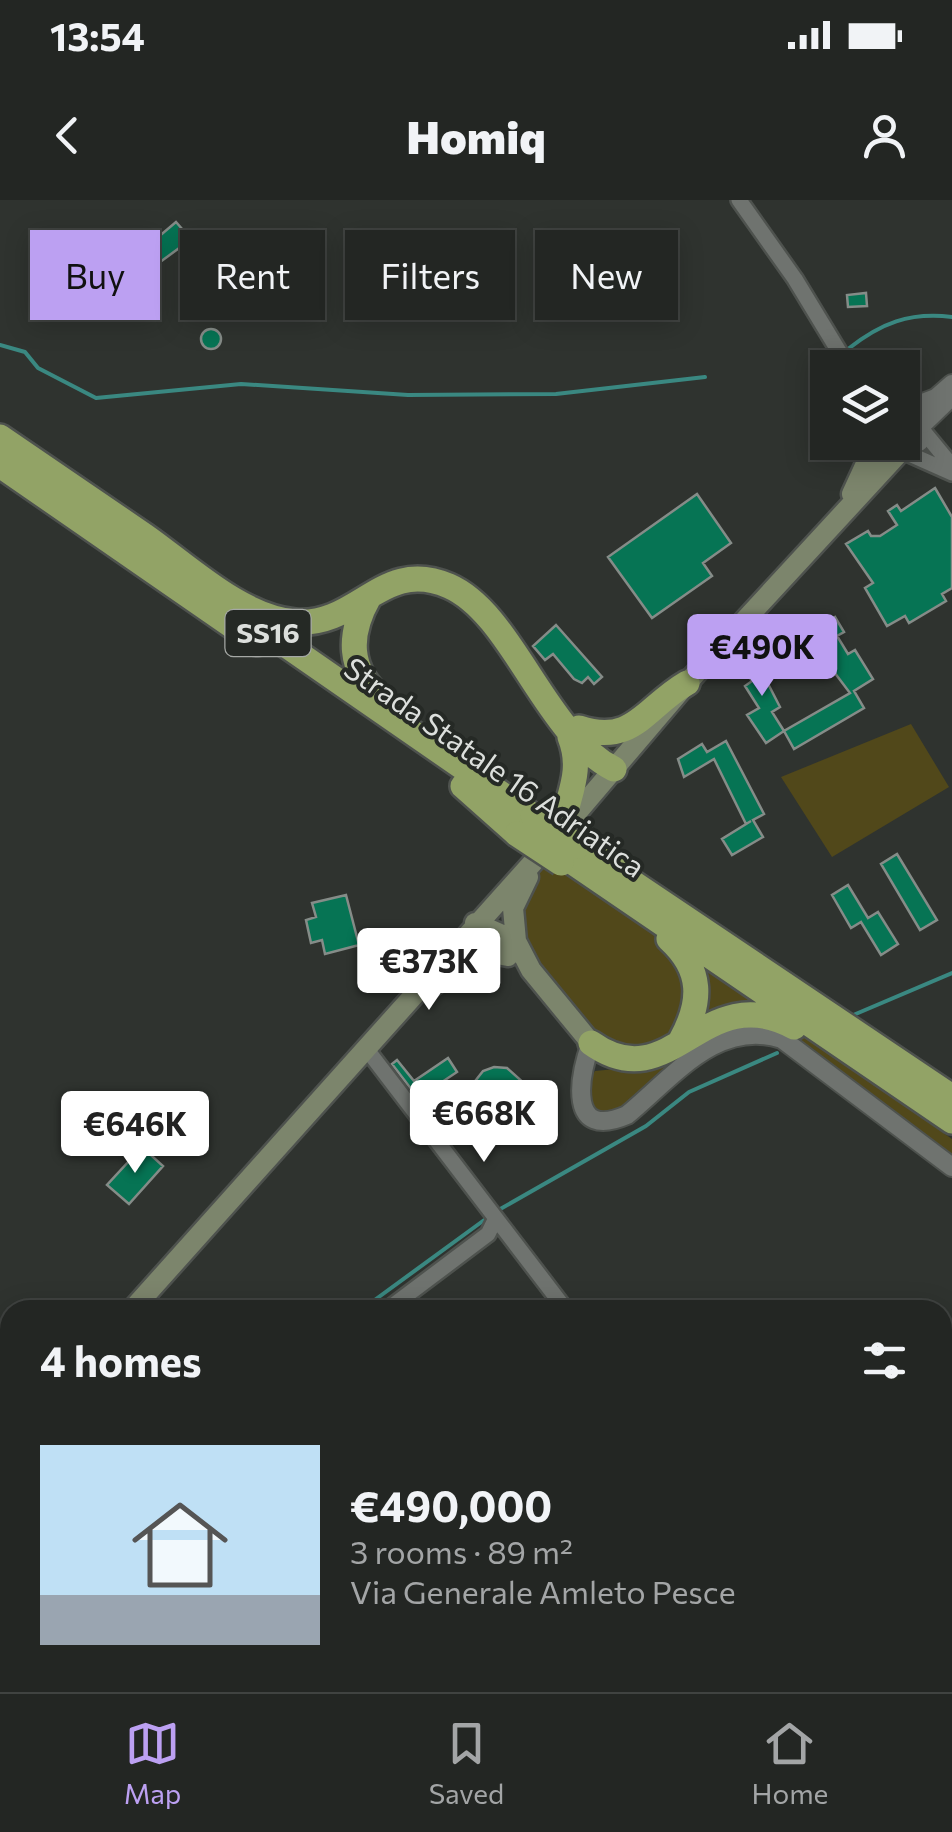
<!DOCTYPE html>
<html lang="en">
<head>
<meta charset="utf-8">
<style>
	body { margin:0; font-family:Commissioner,sans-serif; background:#2b2e2b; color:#f1f3f6; height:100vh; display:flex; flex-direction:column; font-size:38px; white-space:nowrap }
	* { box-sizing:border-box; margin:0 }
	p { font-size:32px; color:#a3a5a6 }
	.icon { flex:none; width:55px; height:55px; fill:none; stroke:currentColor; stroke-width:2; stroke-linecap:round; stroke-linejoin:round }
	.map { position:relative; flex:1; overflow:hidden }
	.panel { position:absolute; left:0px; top:1100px; width:952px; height:392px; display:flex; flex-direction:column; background:#232623; border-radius:30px 30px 0 0; box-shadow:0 5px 25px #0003,0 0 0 2px #404341 }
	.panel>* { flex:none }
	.hud { position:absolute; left:30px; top:30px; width:892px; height:90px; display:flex; gap:20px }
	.fabs { position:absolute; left:810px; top:150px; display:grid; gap:20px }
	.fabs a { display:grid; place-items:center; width:110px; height:110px; border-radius:0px; background:#232623; box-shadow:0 5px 25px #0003,0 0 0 2px #404341; font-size:50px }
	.price { position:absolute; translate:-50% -85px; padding:0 22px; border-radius:10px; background:#fff; color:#222; font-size:32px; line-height:65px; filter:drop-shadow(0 2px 5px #0008) }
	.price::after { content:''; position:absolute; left:50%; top:60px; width:30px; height:22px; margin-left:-15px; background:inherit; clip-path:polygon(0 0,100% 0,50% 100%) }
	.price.active { background:#bca0f2; color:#111 }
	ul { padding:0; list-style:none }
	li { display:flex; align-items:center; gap:30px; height:250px; padding:0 40px }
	li span { display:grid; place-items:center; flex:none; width:280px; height:200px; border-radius:0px; color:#555 }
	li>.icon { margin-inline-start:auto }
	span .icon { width:120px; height:120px; fill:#fffc; stroke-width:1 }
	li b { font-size:42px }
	h2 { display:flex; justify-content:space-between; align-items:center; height:120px; padding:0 40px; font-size:42px }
	.tag { padding:0 35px; border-radius:0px; background:#232623; box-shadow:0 5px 25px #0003,0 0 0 2px #404341; font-size:35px; line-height:90px }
	.tag.active { background:#bca0f2; color:#111 }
	.status { display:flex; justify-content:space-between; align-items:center; height:70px; padding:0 50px; background:#232623; direction:ltr }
	.status svg { height:28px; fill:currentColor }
	header { display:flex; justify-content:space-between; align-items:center; height:130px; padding:0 40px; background:#232623; font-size:45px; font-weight:800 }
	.dock { display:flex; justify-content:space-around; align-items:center; height:140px; border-top:2px solid #404341; background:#232623; font-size:28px; color:#a3a5a6 }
	.dock a { display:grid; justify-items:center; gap:5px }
	.dock .active { color:#bca0f2 }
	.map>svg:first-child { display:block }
	.green { fill:#51481a }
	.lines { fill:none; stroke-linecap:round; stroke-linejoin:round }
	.stream { stroke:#3a8881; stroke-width:4 }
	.building { fill:#067454; stroke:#858c88; stroke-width:2.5 }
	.minor-casing { stroke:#4e524e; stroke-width:20 }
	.tertiary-casing { stroke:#4e524e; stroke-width:22 }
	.secondary-casing { stroke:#4e524e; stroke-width:25 }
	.trunk-casing { stroke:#4e524e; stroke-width:30 }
	.minor { stroke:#6f736f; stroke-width:15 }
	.tertiary { stroke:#6f736f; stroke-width:18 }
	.secondary { stroke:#7c856c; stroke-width:20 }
	.trunk { stroke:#92a366; stroke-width:25 }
	.trunk-bridge-casing { stroke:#4e524e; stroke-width:30; stroke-linecap:butt }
	.trunk-bridge { stroke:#92a366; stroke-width:25 }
	.labels { text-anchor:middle; stroke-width:8; stroke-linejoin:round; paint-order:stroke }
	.shield { fill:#252925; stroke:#a5a8a5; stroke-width:2.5 }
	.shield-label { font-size:28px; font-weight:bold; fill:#dcdfdc }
	.street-label { font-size:30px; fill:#dcdfdc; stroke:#252925 }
</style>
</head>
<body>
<div class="status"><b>13:54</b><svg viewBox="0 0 49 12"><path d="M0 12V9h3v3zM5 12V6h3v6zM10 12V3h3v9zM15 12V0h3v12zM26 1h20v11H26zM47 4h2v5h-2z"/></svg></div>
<header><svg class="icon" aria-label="back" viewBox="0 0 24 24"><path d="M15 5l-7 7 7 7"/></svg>Homiq<svg class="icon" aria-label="person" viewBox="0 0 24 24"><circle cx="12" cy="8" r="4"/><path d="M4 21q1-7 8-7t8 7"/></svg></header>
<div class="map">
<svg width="952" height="1492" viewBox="0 0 952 1492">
	<rect width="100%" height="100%" fill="#2f332f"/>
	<path class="green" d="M911,524l38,63 -117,70 -51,-80z
		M547,661l121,81 22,32 -13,56c-17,11 -29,19 -50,18 -35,-3 -109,-100 -108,-133 1,-21 16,-39 28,-54z
		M705,767l45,33 -44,13 3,-25z
		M755,816l47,18 150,105v19l-140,-110 -48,-25h-24l-21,6 -99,81 -19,2 -11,-9 -4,-16 9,-16 61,-6 57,-40z"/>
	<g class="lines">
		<path class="stream" d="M0,145l25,7 13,16 58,30 145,-14 167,11 148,-1 149,-17
			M848,149c33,-26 61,-37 104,-32
			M851,816l101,-43
			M495,1012l151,-86 43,-34 88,-39
			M361,1110l126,-92
			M59,1492l7,-10"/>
	</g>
	<path class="building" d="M176,22l56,64 -8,8 -42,-48 -26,19 -19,-26 12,-9 7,9z
		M866,93l1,13 -19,1 -1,-12z
		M201 139a10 10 0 1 1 20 0a10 10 0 1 1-20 0Z
		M935,288l17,29v71l-10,6 4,7 -37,22 -4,-7 -18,10 -22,-38 8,-5 -27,-39 22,-13 3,5h9l17,-11 -9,-14 9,-6 4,6z
		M697,294l34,49 -28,20 9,13 -60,42 -44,-61z
		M835,417l9,15 -7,4 11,18 7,-4 18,29 -19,12 10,17 -70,41 -10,-18 66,-38 -25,-33 -17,10 -23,-37 26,-15 6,10z
		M556,425l46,52 -8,7 -6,-7 -6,6 -8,-4 -21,-25 -8,6 -12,-14z
		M761,452l9,15 -8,5 18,35 -8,5 12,19 -18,12 -19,-28 12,-7 -14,-22 7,-5 -11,-16z
		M726,541l38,73 -11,6 10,17 -31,18 -10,-16 29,-18 -5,3 -32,-65 -30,18 -6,-18 24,-15 5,8z
		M897,654l40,66 -17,10 -39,-66z
		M848,685l20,33 10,-6 20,32 -17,11 -20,-33 -10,6 -19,-33z
		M346,695l13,50 -34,9 -3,-14 -11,3 -5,-23 10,-3 -4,-14z
		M448,858l9,14 -39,26 -26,-34 5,-4 17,21z
		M494,867l13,1 19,17 -5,8 -13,1 -15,-11 -17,21 -7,-15 14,-18z
		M142,947l21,19 -34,38 -22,-19z"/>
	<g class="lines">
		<defs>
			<path id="minor" d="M739,0l56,79 54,89
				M924,232l28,34
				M879,242l19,12 22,-11c8,-17 0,-32 -18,-37
				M907,253l45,20
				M365,847l201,263
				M387,1110l101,-76 7,-14
				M280,1492l10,-10"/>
			<path id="tertiary" d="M910,208l26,-10 16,-14
				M923,224l29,-28
				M591,843c-12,34 -24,98 36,72 46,-38 91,-97 155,-76l170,128"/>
			<path id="secondary" d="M852,294l24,-52
				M475,723l41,18 15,29 60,73
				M516,741l-3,-33 15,-31
				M434,785c25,-21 41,-36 74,-29
				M132,1110l430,-480 125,-147 211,-229
				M0,1258l10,-11"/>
			<path id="trunk" d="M0,237c48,33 97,66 145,99 43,30 95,81 150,86 64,5 87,-65 154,-36 64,28 95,148 165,183
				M0,265l257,178
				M369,397c-21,37 -22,73 13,102
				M247,418l286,198
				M579,528c55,18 66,-21 108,-45
				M463,586l54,48
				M562,630c5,-35 22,-57 8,-93
				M582,638l48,41
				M568,659l384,262
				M615,671l337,226
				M669,739c34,31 33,63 12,101
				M591,843c81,58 111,-66 203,-16"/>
		</defs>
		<use href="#minor" class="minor-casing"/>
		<use href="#tertiary" class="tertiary-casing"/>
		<use href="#secondary" class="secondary-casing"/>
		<use href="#trunk" class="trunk-casing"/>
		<use href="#minor" class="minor"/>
		<use href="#tertiary" class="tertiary"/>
		<use href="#secondary" class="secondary"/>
		<use href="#trunk" class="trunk"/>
		<defs>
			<path id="trunk-bridge" d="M533,616l45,30
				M517,634l44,29"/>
		</defs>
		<use href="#trunk-bridge" class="trunk-bridge-casing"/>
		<use href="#trunk-bridge" class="trunk-bridge"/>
	</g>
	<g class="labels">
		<rect class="shield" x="225.5" y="410" width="85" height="46" rx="8"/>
		<g class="shield-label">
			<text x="268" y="443">SS16</text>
		</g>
		<g class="street-label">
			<text transform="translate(494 568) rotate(35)" y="10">Strada Statale 16 Adriatica</text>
		</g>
	</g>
</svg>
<div class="fabs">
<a><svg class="icon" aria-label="layers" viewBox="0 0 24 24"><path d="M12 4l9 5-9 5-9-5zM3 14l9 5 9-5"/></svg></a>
</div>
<b class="price active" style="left:762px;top:499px">€490K</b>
<b class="price" style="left:429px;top:813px">€373K</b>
<b class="price" style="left:484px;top:965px">€668K</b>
<b class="price" style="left:135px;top:976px">€646K</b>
<div class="hud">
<a class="tag active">Buy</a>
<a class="tag">Rent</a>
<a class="tag">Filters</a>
<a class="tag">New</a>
</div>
<section class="panel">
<h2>4 homes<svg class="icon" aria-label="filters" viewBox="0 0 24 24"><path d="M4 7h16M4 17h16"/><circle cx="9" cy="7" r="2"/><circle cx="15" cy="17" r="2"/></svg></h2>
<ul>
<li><span style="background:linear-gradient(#bfe0f5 75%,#9aa5b1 0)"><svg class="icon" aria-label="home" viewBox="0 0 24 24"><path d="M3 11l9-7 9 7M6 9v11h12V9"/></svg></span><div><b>€490,000</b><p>3 rooms · 89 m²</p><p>Via Generale Amleto Pesce</p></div></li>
</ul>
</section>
</div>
<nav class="dock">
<a class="active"><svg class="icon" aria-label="map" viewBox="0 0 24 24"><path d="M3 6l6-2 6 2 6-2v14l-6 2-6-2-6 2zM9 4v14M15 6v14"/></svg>Map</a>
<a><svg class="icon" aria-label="saved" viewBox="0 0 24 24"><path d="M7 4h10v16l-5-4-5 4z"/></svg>Saved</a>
<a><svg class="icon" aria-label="home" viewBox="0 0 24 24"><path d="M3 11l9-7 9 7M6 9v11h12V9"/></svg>Home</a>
</nav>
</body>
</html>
